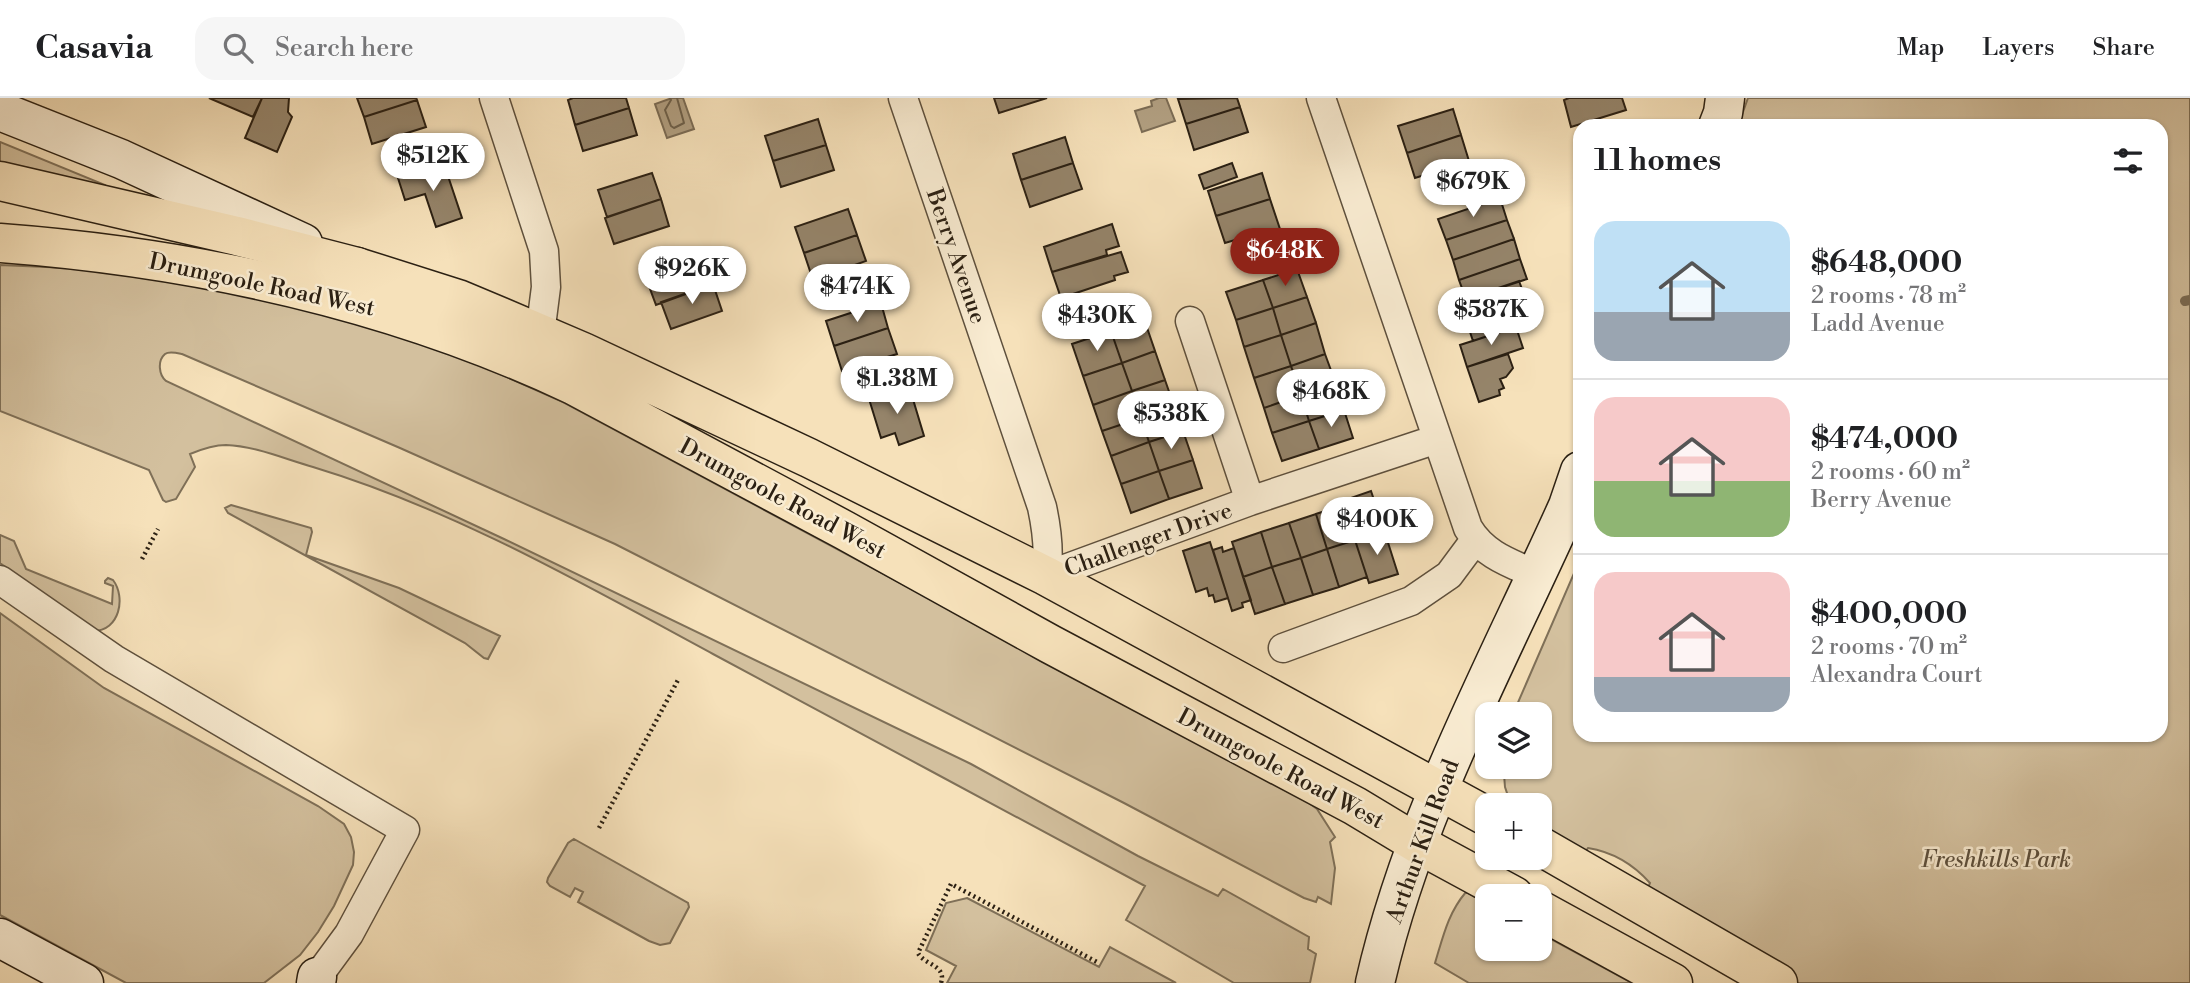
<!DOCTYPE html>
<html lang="en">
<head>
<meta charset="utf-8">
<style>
	body { margin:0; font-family:"Libre Bodoni",serif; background:#f6f6f6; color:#202124; height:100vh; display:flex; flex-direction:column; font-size:26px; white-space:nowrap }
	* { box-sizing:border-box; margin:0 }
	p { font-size:23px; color:#757577 }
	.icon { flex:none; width:38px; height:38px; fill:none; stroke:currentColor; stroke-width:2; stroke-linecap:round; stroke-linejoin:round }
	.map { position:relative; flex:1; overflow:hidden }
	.panel { position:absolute; left:1573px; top:21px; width:595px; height:623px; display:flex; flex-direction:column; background:#fff; border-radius:21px; box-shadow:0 2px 5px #0004 }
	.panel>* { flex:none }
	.controls { position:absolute; left:1475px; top:604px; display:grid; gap:14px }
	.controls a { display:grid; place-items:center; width:77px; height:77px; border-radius:14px; background:#fff; box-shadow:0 2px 5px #0004; font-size:35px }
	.price { position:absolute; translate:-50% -60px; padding:0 16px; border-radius:24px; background:#fff; color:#222; font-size:23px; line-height:46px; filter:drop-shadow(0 2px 4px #0008) }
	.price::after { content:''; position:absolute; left:50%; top:42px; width:21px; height:16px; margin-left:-10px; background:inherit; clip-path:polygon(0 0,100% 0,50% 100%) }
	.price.current { background:#8f2418; color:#fff }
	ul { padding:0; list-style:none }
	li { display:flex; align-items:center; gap:21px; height:175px; padding:0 21px }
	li+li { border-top:2px solid #e0e0e0 }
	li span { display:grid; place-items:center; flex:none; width:196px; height:140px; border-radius:21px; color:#555 }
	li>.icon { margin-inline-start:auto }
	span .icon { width:84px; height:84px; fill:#fffc; stroke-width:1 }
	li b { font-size:30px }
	h2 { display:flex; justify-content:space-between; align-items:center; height:84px; padding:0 21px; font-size:30px }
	header { display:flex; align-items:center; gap:42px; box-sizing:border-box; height:98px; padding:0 35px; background:#fff; border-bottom:2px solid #e0e0e0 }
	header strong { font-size:33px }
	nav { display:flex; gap:38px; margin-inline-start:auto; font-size:24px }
	.search { width:490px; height:63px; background:#f6f6f6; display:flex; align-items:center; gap:18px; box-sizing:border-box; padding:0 24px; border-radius:21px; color:#757577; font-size:26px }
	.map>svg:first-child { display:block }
	.green { fill:#d3c09e; stroke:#7f7058; stroke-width:2 }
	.water { fill:#b19f81; stroke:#7b6c55; stroke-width:2 }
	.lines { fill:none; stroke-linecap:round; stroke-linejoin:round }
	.shore { stroke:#6e604a; stroke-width:2 }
	.stream { stroke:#7b6c55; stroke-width:10 }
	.building { fill:#95846a; stroke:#2b2013; stroke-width:2 }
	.street-casing { stroke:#5e503d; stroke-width:31 }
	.secondary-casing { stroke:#2b2013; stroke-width:41 }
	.primary-casing { stroke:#2b2013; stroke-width:41 }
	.highway-casing { stroke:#2b2013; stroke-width:41 }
	.path { stroke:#2b2013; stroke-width:4.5; stroke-dasharray:2 3.5; stroke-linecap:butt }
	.street { stroke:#f9ecd2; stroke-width:28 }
	.secondary { stroke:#f9ecd2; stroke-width:38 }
	.primary { stroke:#f6e1ba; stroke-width:38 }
	.highway { stroke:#f6e1ba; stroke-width:38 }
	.labels { text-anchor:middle; stroke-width:5; stroke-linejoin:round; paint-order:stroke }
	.street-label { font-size:23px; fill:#2b2013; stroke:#f9ecd2 }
	.park-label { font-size:23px; font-style:italic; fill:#5d503d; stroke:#f9ecd2 }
</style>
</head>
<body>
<header>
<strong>Casavia</strong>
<div class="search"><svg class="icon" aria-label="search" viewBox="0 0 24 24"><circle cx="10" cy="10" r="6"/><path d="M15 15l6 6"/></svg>Search here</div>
<nav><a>Map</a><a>Layers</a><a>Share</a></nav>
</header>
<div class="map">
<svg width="2190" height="885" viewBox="0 0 2190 885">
	<rect width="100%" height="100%" fill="#f6e1ba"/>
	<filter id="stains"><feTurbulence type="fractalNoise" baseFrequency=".00286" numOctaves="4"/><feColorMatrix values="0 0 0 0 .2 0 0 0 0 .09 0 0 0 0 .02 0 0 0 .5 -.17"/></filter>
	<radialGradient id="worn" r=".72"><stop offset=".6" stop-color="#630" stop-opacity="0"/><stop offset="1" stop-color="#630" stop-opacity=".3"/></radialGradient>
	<path class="green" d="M1748,0h442v885h-393l-150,-93 3,-7c-17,-19 -37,-31 -62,-35l-4,6 -44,-25v-24h-32l2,-3 -5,-15 -1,-13 -14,-4 1,-3 49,-1v-52h-27l65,-150 2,1v170h581v-609h-423z
		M0,44l105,43 -3,8 -102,-25z
		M0,167l92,4 152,24 170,47 68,26 81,36 742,398 12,9 18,28 -5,5 5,26 -4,36 -13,-7 -2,5 -12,-4 -180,-95 -509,-259 -215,-96 -218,-94c-5,-1 -13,-3 -17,0 -8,7 -6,21 1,27l338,158 467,225 167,92 80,40 5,-7 86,48 -1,12 8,5 -6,29h-76l-108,-63 19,-34c-144,-78 -288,-154 -432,-232 -130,-70 -258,-144 -400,-187 -28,-8 -58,-21 -87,-22 -13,0 -24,4 -36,9l5,13 -19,32 -10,3 -3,-2 -14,-30 -149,-59z
		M231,407l80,23 1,4 -6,23 93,33 101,48 -12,23 -4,-1 -19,-15 -237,-130 -3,-5z
		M0,437l14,6 12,28 86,35 1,-18 -8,-3v-2l3,-3 5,2c13,17 7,51 -20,51l-93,-68z
		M0,515l104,75 214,118 26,18 7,13 3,15 -1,13 -19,41 -16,26 -18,23 -36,28h-138l-126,-68z
		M574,741l114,64 1,4 -19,36 -10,2 -11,-4 -71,-39 5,-10 -8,-4 -5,9 -20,-11 -3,-4 1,-4 20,-35z
		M1466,794l21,12 1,44h52v-15l92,50h-163l-34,-20c8,-26 13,-50 31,-71z
		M967,800l132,69 11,-20 66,36h-229l9,-17 -30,-16 20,-47z"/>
	<path class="water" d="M672,0h11l11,31 -27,9 -12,-34z
		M1159,0h7l9,23 -33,11 -7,-21 17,-5 -1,-5z"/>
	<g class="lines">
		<path class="shore" d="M670,0l1,2 -6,10 6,16 3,2 10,-5 -7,-25"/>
		<path class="stream" d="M2185,203l5,-1"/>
	</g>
	<path class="building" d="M209,0h53l-9,19z
		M262,0h27l-1,14 4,5 -15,35 -32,-14z
		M357,0h59l1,2 -53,17z
		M573,0h53l3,10 -54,17 -7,-25z
		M994,0h53l-48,15z
		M1237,0l3,9 -54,17 -8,-25z
		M1569,0h53l4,12 -55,17 -7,-27z
		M417,2l9,27 -54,17 -8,-27z
		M1240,9l8,25 -54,18 -8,-26z
		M629,10l8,27 -54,16 -8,-26z
		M1453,11l8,26 -54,18 -9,-27z
		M818,21l8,26 -53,16 -8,-25z
		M1461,37l8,26 -54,17 -8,-25z
		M1065,39l8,26 -52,17 -8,-26z
		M826,47l8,25 -53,17 -8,-26z
		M1073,65l9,26 -52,18 -9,-27z
		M1232,65l5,14 -33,12 -5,-14z
		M444,66l18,54 -26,9 -11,-33 -20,6 -7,-22z
		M652,75l9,26 -54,18 -9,-27z
		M1262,75l8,26 -54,17 -8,-25z
		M1500,100l7,22 -61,20 -8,-21z
		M661,101l8,27 -55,18 -9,-26z
		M1270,101l17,51 -24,8 -8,-24 -30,9 -9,-27z
		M848,111l9,26 -53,18 -9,-26z
		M1507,122l7,19 -61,21 -7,-20z
		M1112,126l7,22 -13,4 1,5 -55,17 -8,-25z
		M857,137l9,26 -53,19 -9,-27z
		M1514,141l6,20 -61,21 -6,-20z
		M1121,154l7,20 -14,4 1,4 -54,18 -9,-26z
		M698,161l10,27 -52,19 -10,-27z
		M1520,161l7,20 -61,20 -7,-19z
		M1297,171l10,28 -34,11 -10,-28z
		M1263,182l10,28 -37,12 -10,-28z
		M1519,183l7,19 -60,20 -7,-19z
		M713,186l9,27 -51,18 -10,-27z
		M1307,199l9,26 -35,12 -8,-27z
		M1526,202l7,21 -60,20 -7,-21z
		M881,205l7,25 -54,18 -8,-25z
		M1273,210l8,27 -37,12 -8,-27z
		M1144,221l11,32 -33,12 -11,-32z
		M1316,225l9,31 -34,12 -10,-31z
		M1516,229l7,21 -56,19 -7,-22z
		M888,230l9,26 -55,17 -8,-25z
		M1111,233l11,32 -39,13 -11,-32z
		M1281,237l10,31 -37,12 -10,-31z
		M1155,253l10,29 -33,11 -10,-28z
		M1325,256l11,30 -35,11 -10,-29z
		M1508,256l5,14 -7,9 -6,2 4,9 -5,2 1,5 -21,7 -12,-35z
		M1122,265l10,28 -39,14 -10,-29z
		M1291,268l10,29 -37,13 -10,-30z
		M1165,282l9,26 -33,12 -9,-27z
		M1336,286l8,26 -35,11 -8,-26z
		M909,288l15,50 -25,9 -4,-12 -14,5 -12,-39z
		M1132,293l9,27 -39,13 -9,-26z
		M1301,297l8,26 -37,12 -8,-25z
		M1174,308l9,25 -34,11 -8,-24z
		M1344,312l9,28 -34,11 -10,-28z
		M1141,320l8,24 -38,14 -9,-25z
		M1309,323l10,28 -37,12 -10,-28z
		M1183,333l10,29 -34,11 -10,-29z
		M1149,344l10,29 -38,13 -10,-28z
		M1193,362l9,28 -33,11 -10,-28z
		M1159,373l10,28 -38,14 -10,-29z
		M1371,393l13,39 -29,10 -13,-39z
		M1343,407l12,35 -28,9 -11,-35z
		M1316,416l11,35 -26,9 -12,-35z
		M1289,425l12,35 -29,9 -11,-35z
		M1384,432l14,44 -29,9 -14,-43z
		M1261,434l11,35 -29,10 -11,-35z
		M1355,442l12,37 -28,10 -12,-38z
		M1210,444l18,56 -13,4 -2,-7 -4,1 -2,-8 -11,4 -13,-41z
		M1222,449l1,5 11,-4 17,52 -9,3 1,4 -11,4 -19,-61z
		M1327,451l12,38 -26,8 -12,-37z
		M1301,460l12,37 -28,9 -13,-37z
		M1272,469l13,37 -30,10 -12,-37z"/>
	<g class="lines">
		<defs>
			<path id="street" d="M494,0l50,153 2,36 -6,47
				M903,0l139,409c5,23 8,45 4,69l204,-75 187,-62
				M1321,0l147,430c16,27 42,35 69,47
				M1190,223l60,180
				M0,482l114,79 291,171 -56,104 -36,49
				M1283,550l128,-47 38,-26 26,-35"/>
			<path id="secondary" d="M0,13l121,48 182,84
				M1718,28l5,-13 2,-15
				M0,840l84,45
				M316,885l1,-6
				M1375,885c38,-168 123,-321 193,-477l12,-35"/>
			<path id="primary" d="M0,145c199,15 392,57 573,142l271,145 206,114 305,162 63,38 96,52
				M357,169l101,32 43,18 82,35 226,106 237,118 442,241
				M1540,748l238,137
				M1540,812l133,73"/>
			<path id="highway" d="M0,83l237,55 120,31"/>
		</defs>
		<use href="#street" class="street-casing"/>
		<use href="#secondary" class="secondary-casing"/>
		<use href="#primary" class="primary-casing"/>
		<use href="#highway" class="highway-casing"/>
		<path class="path" d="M142,461l16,-30
			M599,730l79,-148
			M941,885c6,-18 -17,-18 -23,-30l33,-69 146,78"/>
		<use href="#street" class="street"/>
		<use href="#secondary" class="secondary"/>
		<use href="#primary" class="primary"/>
		<use href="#highway" class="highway"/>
	</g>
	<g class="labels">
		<g class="street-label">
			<text transform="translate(957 158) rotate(71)" y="8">Berry Avenue</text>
			<text transform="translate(262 186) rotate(12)" y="8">Drumgoole Road West</text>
			<text transform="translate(783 400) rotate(28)" y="8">Drumgoole Road West</text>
			<text transform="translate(1148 441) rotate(-20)" y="8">Challenger Drive</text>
			<text transform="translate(1281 670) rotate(28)" y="8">Drumgoole Road West</text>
			<text transform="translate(1422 743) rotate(-70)" y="8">Arthur Kill Road</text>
		</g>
		<g class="park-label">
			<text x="1996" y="769">Freshkills Park</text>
		</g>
	</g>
	<rect width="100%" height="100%" filter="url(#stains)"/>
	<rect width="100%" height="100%" fill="url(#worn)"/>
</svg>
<div class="controls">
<a><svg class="icon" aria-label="layers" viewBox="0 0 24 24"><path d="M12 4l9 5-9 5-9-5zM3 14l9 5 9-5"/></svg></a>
<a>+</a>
<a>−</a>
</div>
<b class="price" style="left:433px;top:95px">$512K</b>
<b class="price" style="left:1473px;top:121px">$679K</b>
<b class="price current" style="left:1285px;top:190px">$648K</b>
<b class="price" style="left:692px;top:208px">$926K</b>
<b class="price" style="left:857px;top:226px">$474K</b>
<b class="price" style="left:1491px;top:249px">$587K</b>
<b class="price" style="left:1097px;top:255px">$430K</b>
<b class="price" style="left:897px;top:318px">$1.38M</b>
<b class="price" style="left:1331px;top:331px">$468K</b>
<b class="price" style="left:1171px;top:353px">$538K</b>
<b class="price" style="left:1377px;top:459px">$400K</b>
<section class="panel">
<h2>11 homes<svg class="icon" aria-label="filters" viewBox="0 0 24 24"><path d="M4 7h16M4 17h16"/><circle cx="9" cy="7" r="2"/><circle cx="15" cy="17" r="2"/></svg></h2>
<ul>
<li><span style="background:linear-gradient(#bfe0f5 65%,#9aa5b1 0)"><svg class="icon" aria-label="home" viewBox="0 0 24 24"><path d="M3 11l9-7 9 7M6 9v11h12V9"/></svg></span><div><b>$648,000</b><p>2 rooms · 78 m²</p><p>Ladd Avenue</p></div></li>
<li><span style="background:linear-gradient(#f6c9c9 60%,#8fb573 0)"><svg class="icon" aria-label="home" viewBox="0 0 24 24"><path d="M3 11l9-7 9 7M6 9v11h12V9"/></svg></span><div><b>$474,000</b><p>2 rooms · 60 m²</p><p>Berry Avenue</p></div></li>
<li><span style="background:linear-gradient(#f6c9c9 75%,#9aa5b1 0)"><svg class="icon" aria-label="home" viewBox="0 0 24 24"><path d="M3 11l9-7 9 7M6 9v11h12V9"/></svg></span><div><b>$400,000</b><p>2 rooms · 70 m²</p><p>Alexandra Court</p></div></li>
</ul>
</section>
</div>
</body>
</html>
